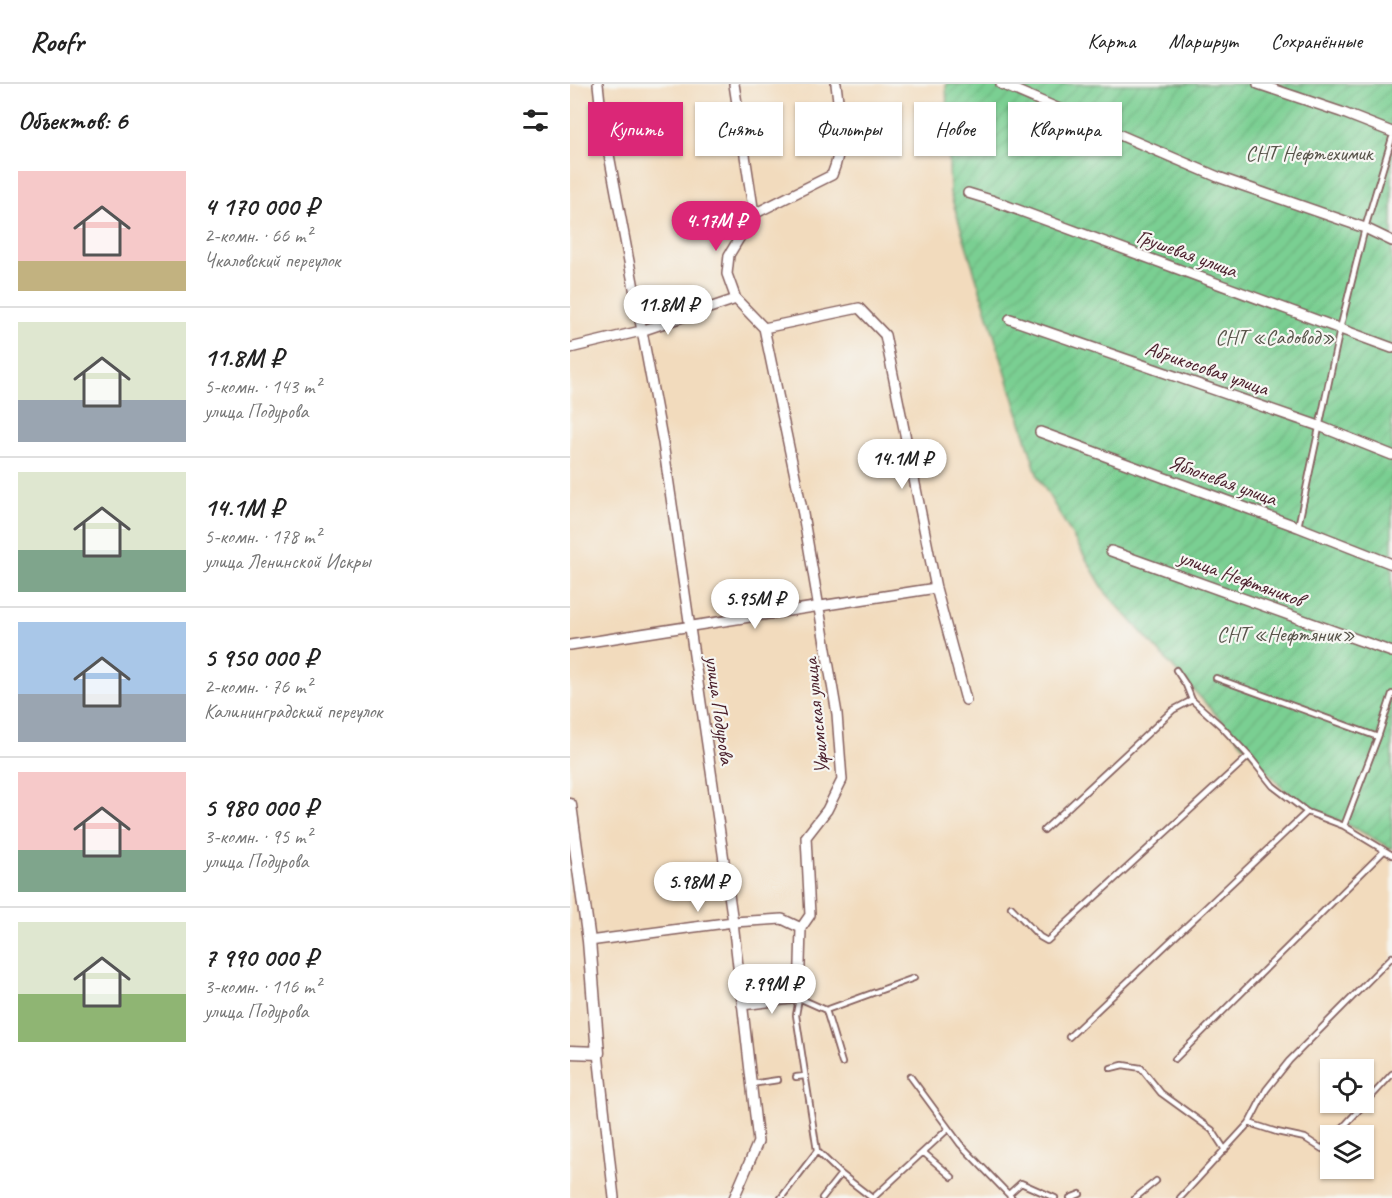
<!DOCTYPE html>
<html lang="ru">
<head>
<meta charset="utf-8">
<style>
	body { margin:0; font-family:Caveat,sans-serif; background:#f2f2f2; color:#222; height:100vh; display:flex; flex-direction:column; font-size:22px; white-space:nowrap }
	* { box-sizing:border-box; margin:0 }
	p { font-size:20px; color:#767676 }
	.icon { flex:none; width:33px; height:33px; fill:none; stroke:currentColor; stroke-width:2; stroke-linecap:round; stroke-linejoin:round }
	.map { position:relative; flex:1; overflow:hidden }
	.sheet { display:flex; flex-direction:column; background:#fff; width:570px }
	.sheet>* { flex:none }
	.hud { position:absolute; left:18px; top:18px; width:570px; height:54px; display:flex; gap:12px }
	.controls { position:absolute; left:750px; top:975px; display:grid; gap:12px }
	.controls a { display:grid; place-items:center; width:54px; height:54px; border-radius:0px; background:#fff; box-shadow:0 2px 4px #0004; font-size:30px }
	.price { position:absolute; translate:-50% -51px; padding:0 14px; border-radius:21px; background:#fff; color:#222; font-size:20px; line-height:39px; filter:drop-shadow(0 2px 3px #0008) }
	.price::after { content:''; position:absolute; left:50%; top:36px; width:18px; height:14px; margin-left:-9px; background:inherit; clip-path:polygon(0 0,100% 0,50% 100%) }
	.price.active { background:#db2777; color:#fff }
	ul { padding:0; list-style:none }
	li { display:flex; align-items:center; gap:18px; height:150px; padding:0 18px }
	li+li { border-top:2px solid #e0e0e0 }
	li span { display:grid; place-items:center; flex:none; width:168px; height:120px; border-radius:0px; color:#555 }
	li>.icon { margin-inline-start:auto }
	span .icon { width:72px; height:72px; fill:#fffc; stroke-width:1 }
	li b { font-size:26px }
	h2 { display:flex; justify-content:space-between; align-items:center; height:72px; padding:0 18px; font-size:26px }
	.tag { padding:0 21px; border-radius:0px; background:#fff; box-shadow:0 2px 4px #0004; font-size:21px; line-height:54px }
	.tag.active { background:#db2777; color:#fff }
	header { display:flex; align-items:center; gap:36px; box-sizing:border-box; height:84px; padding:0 30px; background:#fff; border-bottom:2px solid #e0e0e0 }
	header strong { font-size:28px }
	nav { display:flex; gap:33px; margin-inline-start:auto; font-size:21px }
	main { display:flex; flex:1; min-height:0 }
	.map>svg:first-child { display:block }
	.garden { fill:url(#garden-furrows); stroke:#62775e; stroke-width:1.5 }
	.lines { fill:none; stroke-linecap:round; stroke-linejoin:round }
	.service-casing { stroke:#85615e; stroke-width:8 }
	.minor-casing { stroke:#85615e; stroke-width:12 }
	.tertiary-casing { stroke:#85615e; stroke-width:15 }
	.service { stroke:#fff; stroke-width:4.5 }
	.minor { stroke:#fff; stroke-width:9 }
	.tertiary { stroke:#fff; stroke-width:12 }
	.labels { text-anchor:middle; stroke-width:4.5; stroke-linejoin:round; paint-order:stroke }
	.park-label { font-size:21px; fill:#58544a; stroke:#f6f6f2 }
	.street-label { font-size:21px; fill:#4a1f2b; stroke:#f6f6f2 }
</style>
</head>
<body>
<header>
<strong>Roofr</strong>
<nav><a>Карта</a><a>Маршрут</a><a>Сохранённые</a></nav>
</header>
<main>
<section class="sheet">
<h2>Объектов: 6<svg class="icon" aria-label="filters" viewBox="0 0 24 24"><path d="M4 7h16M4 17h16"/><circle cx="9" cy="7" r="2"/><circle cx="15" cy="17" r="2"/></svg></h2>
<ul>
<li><span style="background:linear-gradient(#f6c9c9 75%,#c2b280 0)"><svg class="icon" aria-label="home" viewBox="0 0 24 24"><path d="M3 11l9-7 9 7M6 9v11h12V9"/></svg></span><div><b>4 170 000 ₽</b><p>2-комн. · 66 m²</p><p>Чкаловский переулок</p></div></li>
<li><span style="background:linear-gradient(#dfe7d0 65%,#9aa5b1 0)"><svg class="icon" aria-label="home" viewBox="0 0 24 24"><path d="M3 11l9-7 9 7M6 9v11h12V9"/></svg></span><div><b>11.8M ₽</b><p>5-комн. · 143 m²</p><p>улица Подурова</p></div></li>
<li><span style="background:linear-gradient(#dfe7d0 65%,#7fa58c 0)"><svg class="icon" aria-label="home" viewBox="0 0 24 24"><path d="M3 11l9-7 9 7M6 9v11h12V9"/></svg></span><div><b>14.1M ₽</b><p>5-комн. · 178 m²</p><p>улица Ленинской Искры</p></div></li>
<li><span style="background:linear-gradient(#a9c7e8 60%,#9aa5b1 0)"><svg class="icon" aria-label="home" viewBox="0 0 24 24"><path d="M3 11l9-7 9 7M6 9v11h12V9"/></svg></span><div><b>5 950 000 ₽</b><p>2-комн. · 76 m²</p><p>Калининградский переулок</p></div></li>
<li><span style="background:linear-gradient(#f6c9c9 65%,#7fa58c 0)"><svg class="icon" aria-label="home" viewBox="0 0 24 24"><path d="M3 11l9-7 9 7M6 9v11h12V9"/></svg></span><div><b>5 980 000 ₽</b><p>3-комн. · 95 m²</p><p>улица Подурова</p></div></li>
<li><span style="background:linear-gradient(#dfe7d0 60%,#8fb573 0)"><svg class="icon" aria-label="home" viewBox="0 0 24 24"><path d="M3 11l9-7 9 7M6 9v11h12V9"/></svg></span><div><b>7 990 000 ₽</b><p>3-комн. · 116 m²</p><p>улица Подурова</p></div></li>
</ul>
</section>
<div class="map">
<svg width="822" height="1114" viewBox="0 0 822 1114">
	<defs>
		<pattern id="garden-furrows" width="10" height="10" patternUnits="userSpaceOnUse" patternTransform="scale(1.5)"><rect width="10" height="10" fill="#7acf92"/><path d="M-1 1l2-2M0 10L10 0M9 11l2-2" fill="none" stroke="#6bb17e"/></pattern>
	</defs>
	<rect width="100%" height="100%" fill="#f6f6f2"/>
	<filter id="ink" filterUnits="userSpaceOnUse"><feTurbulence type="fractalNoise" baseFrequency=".0167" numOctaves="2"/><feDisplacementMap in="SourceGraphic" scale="12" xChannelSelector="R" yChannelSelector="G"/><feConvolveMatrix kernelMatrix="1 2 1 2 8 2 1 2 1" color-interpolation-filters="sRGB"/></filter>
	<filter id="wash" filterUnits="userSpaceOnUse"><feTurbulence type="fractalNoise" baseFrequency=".008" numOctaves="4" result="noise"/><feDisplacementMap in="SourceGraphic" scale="24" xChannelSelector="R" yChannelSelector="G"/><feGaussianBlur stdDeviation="1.35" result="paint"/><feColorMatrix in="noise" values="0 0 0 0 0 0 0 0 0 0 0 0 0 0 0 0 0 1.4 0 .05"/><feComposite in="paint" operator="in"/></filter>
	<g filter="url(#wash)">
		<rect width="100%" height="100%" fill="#f2dbbd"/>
		<path class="garden" d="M376,0h446v765l-32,-18 -59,-28 -17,-13 -178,-197 -68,-116 -88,-284z"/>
	</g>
	<g filter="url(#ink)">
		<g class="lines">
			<defs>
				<path id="service" d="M728,443l42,-198 25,-101 27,-90
					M606,586l10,15 6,15 28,25 29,31 24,30 34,26 37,14 34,-89 14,-43
					M646,594l162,59
					M774,742l48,29
					M474,746l129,-120 19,-10
					M441,823l29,30 7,4 202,-185
					M256,926l16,53
					M499,953l238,-225
					M605,975l209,-208
					M541,984l12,-3 18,3 20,25 51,37 13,20
					M340,992l50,68 52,54
					M226,993l9,-1
					M181,1000l27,-4
					M679,1039l28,9 28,6 17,11 8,-9
					M765,1052l57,-62
					M353,1068l29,25
					M439,1110l12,-11 34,15
					M211,1114l36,-47
					M252,1114l19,-24
					M302,1114l-31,-24 -24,-23 -21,-136 3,-17 27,12 88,-32
					M303,1114l75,-69
					M500,1114l10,-4
					M565,1114l21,-17
					M610,1114l69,-75 17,-33 23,-29 103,-104"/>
				<path id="minor" d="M28,0l3,28 62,331 70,479 25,220 -24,56
					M164,0l20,130
					M431,0l217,93 147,51 27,13
					M688,0l83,28 51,20
					M398,109l23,7 401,148
					M166,215l-9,-25 2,-19 25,-41 78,-39c13,-32 8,-57 4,-91
					M440,235l309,107 73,29
					M0,264l71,-17 95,-32 28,29
					M470,348l258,95 94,37
					M541,467l281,101
					M0,561l366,-57
					M19,857l144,-19 49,-3 19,9
					M172,921l57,-7 2,-70 9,-13 -4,-78 21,-27 15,-30 -5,-66 -34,-200 -39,-186 95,-20 26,27 51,253 30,112
					M28,969l16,145"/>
				<path id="tertiary" d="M0,721l19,136 9,112 -28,-1"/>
			</defs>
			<use href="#service" class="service-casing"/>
			<use href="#minor" class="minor-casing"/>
			<use href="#tertiary" class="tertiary-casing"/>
			<use href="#service" class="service"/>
			<use href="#minor" class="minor"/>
			<use href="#tertiary" class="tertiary"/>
		</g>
	</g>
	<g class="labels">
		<g class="park-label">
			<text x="739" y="76">СНТ Нефтехимик</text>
			<text x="705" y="260">СНТ «Садовод»</text>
			<text x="716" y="557">СНТ «Нефтяник»</text>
		</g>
		<g class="street-label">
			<text transform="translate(617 169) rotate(20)" y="7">Грушевая улица</text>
			<text transform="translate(637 284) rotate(19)" y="7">Абрикосовая улица</text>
			<text transform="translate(653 396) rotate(20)" y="7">Яблоневая улица</text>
			<text transform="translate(671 494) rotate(20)" y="7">улица Нефтяников</text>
			<text transform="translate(150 626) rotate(82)" y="7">улица Подурова</text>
			<text transform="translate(246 632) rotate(-96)" y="7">Уфимская улица</text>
		</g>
	</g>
</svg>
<div class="controls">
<a><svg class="icon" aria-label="locate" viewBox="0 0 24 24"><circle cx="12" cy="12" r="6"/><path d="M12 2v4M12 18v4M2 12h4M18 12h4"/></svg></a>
<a><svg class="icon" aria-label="layers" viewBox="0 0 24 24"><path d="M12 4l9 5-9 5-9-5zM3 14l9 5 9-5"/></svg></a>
</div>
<b class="price active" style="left:146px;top:168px">4.17M ₽</b>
<b class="price" style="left:98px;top:252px">11.8M ₽</b>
<b class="price" style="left:332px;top:406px">14.1M ₽</b>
<b class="price" style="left:185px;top:546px">5.95M ₽</b>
<b class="price" style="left:128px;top:829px">5.98M ₽</b>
<b class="price" style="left:202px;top:931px">7.99M ₽</b>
<div class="hud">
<a class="tag active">Купить</a>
<a class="tag">Снять</a>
<a class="tag">Фильтры</a>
<a class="tag">Новое</a>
<a class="tag">Квартира</a>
</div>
</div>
</main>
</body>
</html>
